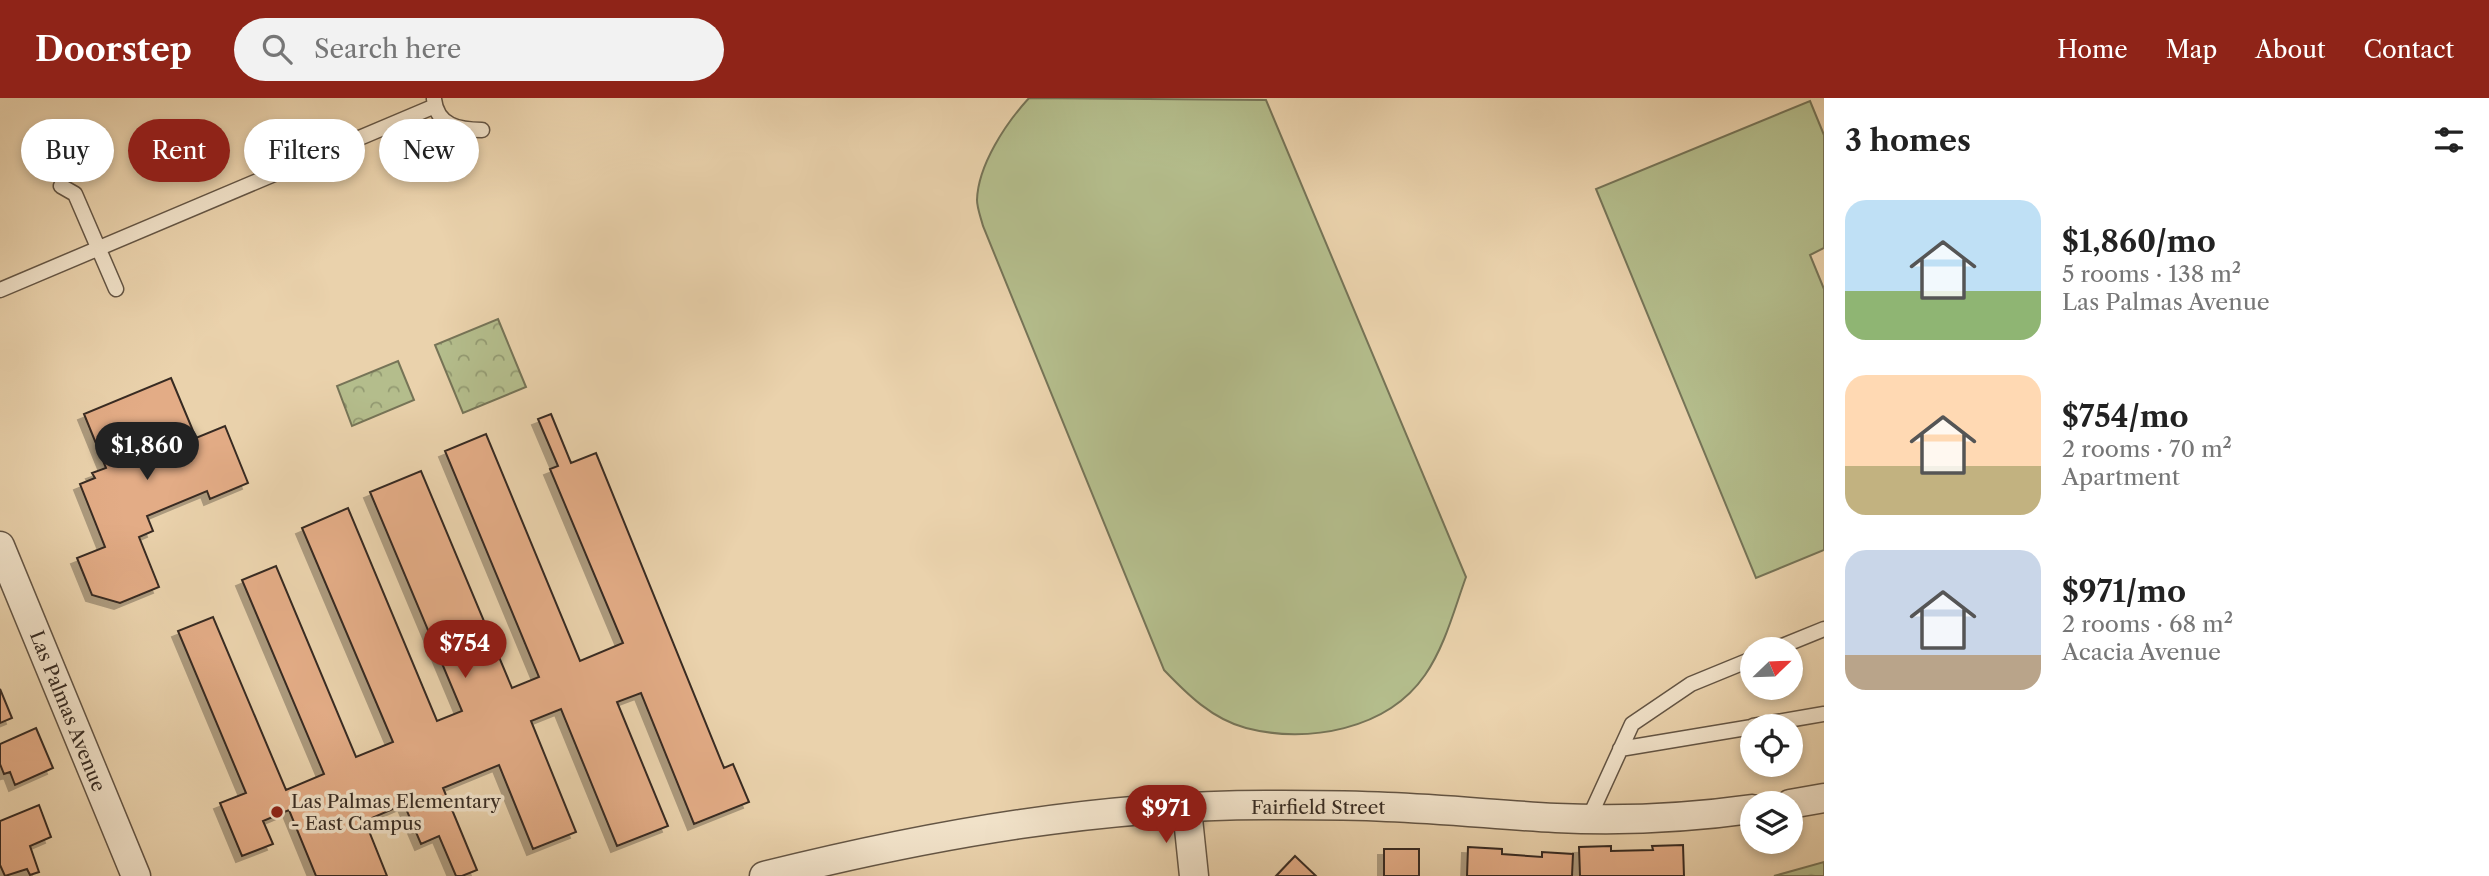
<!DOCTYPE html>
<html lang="en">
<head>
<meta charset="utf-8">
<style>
	body { margin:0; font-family:"Libre Caslon Text",serif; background:#f2f2f2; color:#222; height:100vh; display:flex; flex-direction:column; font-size:26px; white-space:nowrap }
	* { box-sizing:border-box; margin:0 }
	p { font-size:23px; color:#767676 }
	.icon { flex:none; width:38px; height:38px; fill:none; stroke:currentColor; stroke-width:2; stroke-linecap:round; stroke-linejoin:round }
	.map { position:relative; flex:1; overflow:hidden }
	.side { display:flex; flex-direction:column; background:#fff; width:665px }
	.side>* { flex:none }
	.top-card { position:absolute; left:21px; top:21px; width:665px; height:63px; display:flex; gap:14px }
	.needle { width:46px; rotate:67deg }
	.controls { position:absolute; left:1740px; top:539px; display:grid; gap:14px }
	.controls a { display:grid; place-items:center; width:63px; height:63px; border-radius:50%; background:#fff; box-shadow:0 4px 10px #0003; font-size:35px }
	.price { position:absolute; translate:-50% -60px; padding:0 16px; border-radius:24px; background:#8f2418; color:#fff; font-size:23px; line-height:46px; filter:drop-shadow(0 2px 4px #0008) }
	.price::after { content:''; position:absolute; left:50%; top:42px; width:21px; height:16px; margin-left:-10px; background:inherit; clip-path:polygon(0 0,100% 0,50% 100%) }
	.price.current { background:#222; color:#fff }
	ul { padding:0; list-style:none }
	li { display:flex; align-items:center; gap:21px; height:175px; padding:0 21px }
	li span { display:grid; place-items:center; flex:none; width:196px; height:140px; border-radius:21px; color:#555 }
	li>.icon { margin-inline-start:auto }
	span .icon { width:84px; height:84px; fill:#fffc; stroke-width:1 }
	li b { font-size:30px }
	h2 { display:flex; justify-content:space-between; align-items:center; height:84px; padding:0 21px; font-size:30px }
	.chip { padding:0 24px; border-radius:32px; background:#fff; box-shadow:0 4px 10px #0003; font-size:24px; line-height:63px }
	.chip.current { background:#8f2418; color:#fff }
	header { display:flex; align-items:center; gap:42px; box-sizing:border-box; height:98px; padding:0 35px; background:#8f2418; color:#fff }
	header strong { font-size:33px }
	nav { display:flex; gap:38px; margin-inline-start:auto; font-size:24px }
	.search { width:490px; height:63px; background:#f2f2f2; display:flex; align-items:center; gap:18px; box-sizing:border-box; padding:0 24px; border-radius:38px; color:#767676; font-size:26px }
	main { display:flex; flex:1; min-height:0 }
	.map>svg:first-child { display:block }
	.grass { fill:#b4bd8c; stroke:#767457; stroke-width:2 }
	.forest { fill:url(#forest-crowns); stroke:#767457; stroke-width:2 }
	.building { fill:#e3ac86; stroke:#372b22; stroke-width:2; filter:url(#shadow) }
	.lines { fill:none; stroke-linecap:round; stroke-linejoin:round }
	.lane-casing { stroke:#645544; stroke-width:17 }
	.street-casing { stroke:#645544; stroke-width:31 }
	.lane { stroke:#f1e2c9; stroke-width:14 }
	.street { stroke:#f1e2c9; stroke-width:28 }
	.poi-dot { fill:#8f2418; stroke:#f1e2c9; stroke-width:2.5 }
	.labels { text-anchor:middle; stroke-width:7; stroke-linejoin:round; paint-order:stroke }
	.street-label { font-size:19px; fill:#372b22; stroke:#f1e2c9 }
	.poi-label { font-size:19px; fill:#372b22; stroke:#f1e2c9; text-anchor:start }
</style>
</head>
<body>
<header>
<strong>Doorstep</strong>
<div class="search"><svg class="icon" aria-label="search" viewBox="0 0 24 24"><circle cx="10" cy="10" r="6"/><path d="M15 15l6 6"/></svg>Search here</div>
<nav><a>Home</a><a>Map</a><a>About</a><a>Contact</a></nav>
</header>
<main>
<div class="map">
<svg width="1824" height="778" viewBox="0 0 1824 778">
	<defs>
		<pattern id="forest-crowns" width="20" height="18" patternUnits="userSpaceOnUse" patternTransform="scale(1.75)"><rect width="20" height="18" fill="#b4bd8c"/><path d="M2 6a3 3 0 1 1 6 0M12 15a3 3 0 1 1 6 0" fill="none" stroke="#939a72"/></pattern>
		<filter id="shadow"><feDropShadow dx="-6" dy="6" stdDeviation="0" flood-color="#0004"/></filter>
	</defs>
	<rect width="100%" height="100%" fill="#ead2ac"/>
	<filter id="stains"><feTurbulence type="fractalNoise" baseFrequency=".00286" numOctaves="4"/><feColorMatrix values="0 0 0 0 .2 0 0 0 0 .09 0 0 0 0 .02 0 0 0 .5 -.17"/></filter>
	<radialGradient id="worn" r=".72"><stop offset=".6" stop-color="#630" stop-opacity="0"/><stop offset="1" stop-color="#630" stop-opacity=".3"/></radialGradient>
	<path class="grass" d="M1029,0l237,2 200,477c-12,33 -21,69 -41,98 -38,55 -118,69 -179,53 -34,-9 -59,-34 -82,-58l-181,-444c-2,-8 -6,-18 -6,-26 1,-35 29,-77 52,-102z
		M1810,3l14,34v113l-14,7 14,34v261l-68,28 -160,-389z"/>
	<path class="forest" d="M498,221l28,68 -63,26 -28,-68z
		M398,263l16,39 -62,26 -15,-40z
		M1824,764v14h-50z"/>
	<path class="building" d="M171,280l25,60 29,-12 23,57 -38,16 -3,-8 -60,25 6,15 -14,6 20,50 -39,16 -28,-8 -15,-37 28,-11 -25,-63 15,-6 -3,-5 14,-5 -22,-54z
		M551,316l20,49 25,-10 128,315 9,-4 16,38 -55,22 -53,-131 -24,9 51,124 -51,20 -56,-137 -30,12 45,111 -43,17 -34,-84 -56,23 34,82 -15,6h-6l-17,-40 -18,8 -17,-40 -39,17 22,55h-71l-27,-66 -26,11 10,23 -31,12 -22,-53 26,-10 -68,-162 35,-14 73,173 38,-16 -82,-194 34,-14 80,191 37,-15 -91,-214 46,-20 89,213 25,-10 -92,-219 51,-21 91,217 27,-11 -94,-226 41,-17 94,227 43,-18 -73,-174 8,-3 -20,-47z
		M0,591l12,29 -12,5z
		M36,630l17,40 -38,17 -5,-13 -6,2 -4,-10v-20z
		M39,707l12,32 -21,9 9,26 -9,3 -3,-6 -22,7 -5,-11v-44z
		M1683,747l1,31h-104l-1,-29 32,-1v5l42,-1 -1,-4z
		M1468,749l34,2v5l40,3v-5l31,2 -1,22h-105z
		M1384,751h35v27h-35z
		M1295,758l21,20h-40z"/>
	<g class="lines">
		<defs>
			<path id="lane" d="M434,1c3,27 25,31 48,31
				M61,88l14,8 41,95
				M0,192l435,-184
				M1775,551l49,-20
				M1753,628l71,-12
				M1620,651l132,-22
				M1589,720l43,-94 59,-40 61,-25"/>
			<path id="street" d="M0,448l136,330
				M1790,706l34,-6
				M1187,711l7,67
				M764,778c169,-42 343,-73 518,-71 35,0 70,0 105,2 57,2 113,8 169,11 65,3 132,0 196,-9"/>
		</defs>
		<use href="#lane" class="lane-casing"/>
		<use href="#street" class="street-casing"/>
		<use href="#lane" class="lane"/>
		<use href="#street" class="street"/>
	</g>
	<circle class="poi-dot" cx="277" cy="714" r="7"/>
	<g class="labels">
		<g class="street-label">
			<text transform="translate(68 613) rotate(68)" y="7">Las Palmas Avenue</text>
			<text x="1318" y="716">Fairfield Street</text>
		</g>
		<g class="poi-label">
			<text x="291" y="710">Las Palmas Elementary<tspan x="291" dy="22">- East Campus</tspan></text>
		</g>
	</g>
	<rect width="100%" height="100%" filter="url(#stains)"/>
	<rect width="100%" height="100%" fill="url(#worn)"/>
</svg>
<div class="controls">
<a><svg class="needle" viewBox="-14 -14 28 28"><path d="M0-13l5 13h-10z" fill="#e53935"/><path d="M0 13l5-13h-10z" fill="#767676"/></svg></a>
<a><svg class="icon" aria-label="locate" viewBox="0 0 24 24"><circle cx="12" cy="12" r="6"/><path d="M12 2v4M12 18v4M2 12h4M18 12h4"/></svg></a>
<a><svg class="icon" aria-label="layers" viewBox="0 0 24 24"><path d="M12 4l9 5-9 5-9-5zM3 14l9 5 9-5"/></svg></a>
</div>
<b class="price current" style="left:147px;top:384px">$1,860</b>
<b class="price" style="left:465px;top:582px">$754</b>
<b class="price" style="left:1166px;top:747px">$971</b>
<div class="top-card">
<a class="chip">Buy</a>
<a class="chip current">Rent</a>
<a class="chip">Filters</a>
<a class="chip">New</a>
</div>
</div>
<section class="side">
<h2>3 homes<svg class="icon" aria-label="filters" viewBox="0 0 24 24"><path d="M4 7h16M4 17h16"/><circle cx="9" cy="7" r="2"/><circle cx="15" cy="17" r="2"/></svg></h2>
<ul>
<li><span style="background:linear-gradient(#bfe0f5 65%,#8fb573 0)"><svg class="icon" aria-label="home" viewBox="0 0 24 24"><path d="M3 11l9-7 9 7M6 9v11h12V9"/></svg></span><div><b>$1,860/mo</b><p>5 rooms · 138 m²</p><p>Las Palmas Avenue</p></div></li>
<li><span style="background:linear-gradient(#ffd9b3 65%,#c2b280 0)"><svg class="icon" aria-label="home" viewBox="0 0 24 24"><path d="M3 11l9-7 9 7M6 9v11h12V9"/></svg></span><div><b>$754/mo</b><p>2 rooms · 70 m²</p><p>Apartment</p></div></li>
<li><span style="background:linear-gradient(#c9d6e8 75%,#b9a48a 0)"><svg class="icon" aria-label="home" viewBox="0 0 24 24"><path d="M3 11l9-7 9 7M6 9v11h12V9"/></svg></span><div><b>$971/mo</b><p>2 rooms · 68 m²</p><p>Acacia Avenue</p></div></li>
</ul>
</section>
</main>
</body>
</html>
